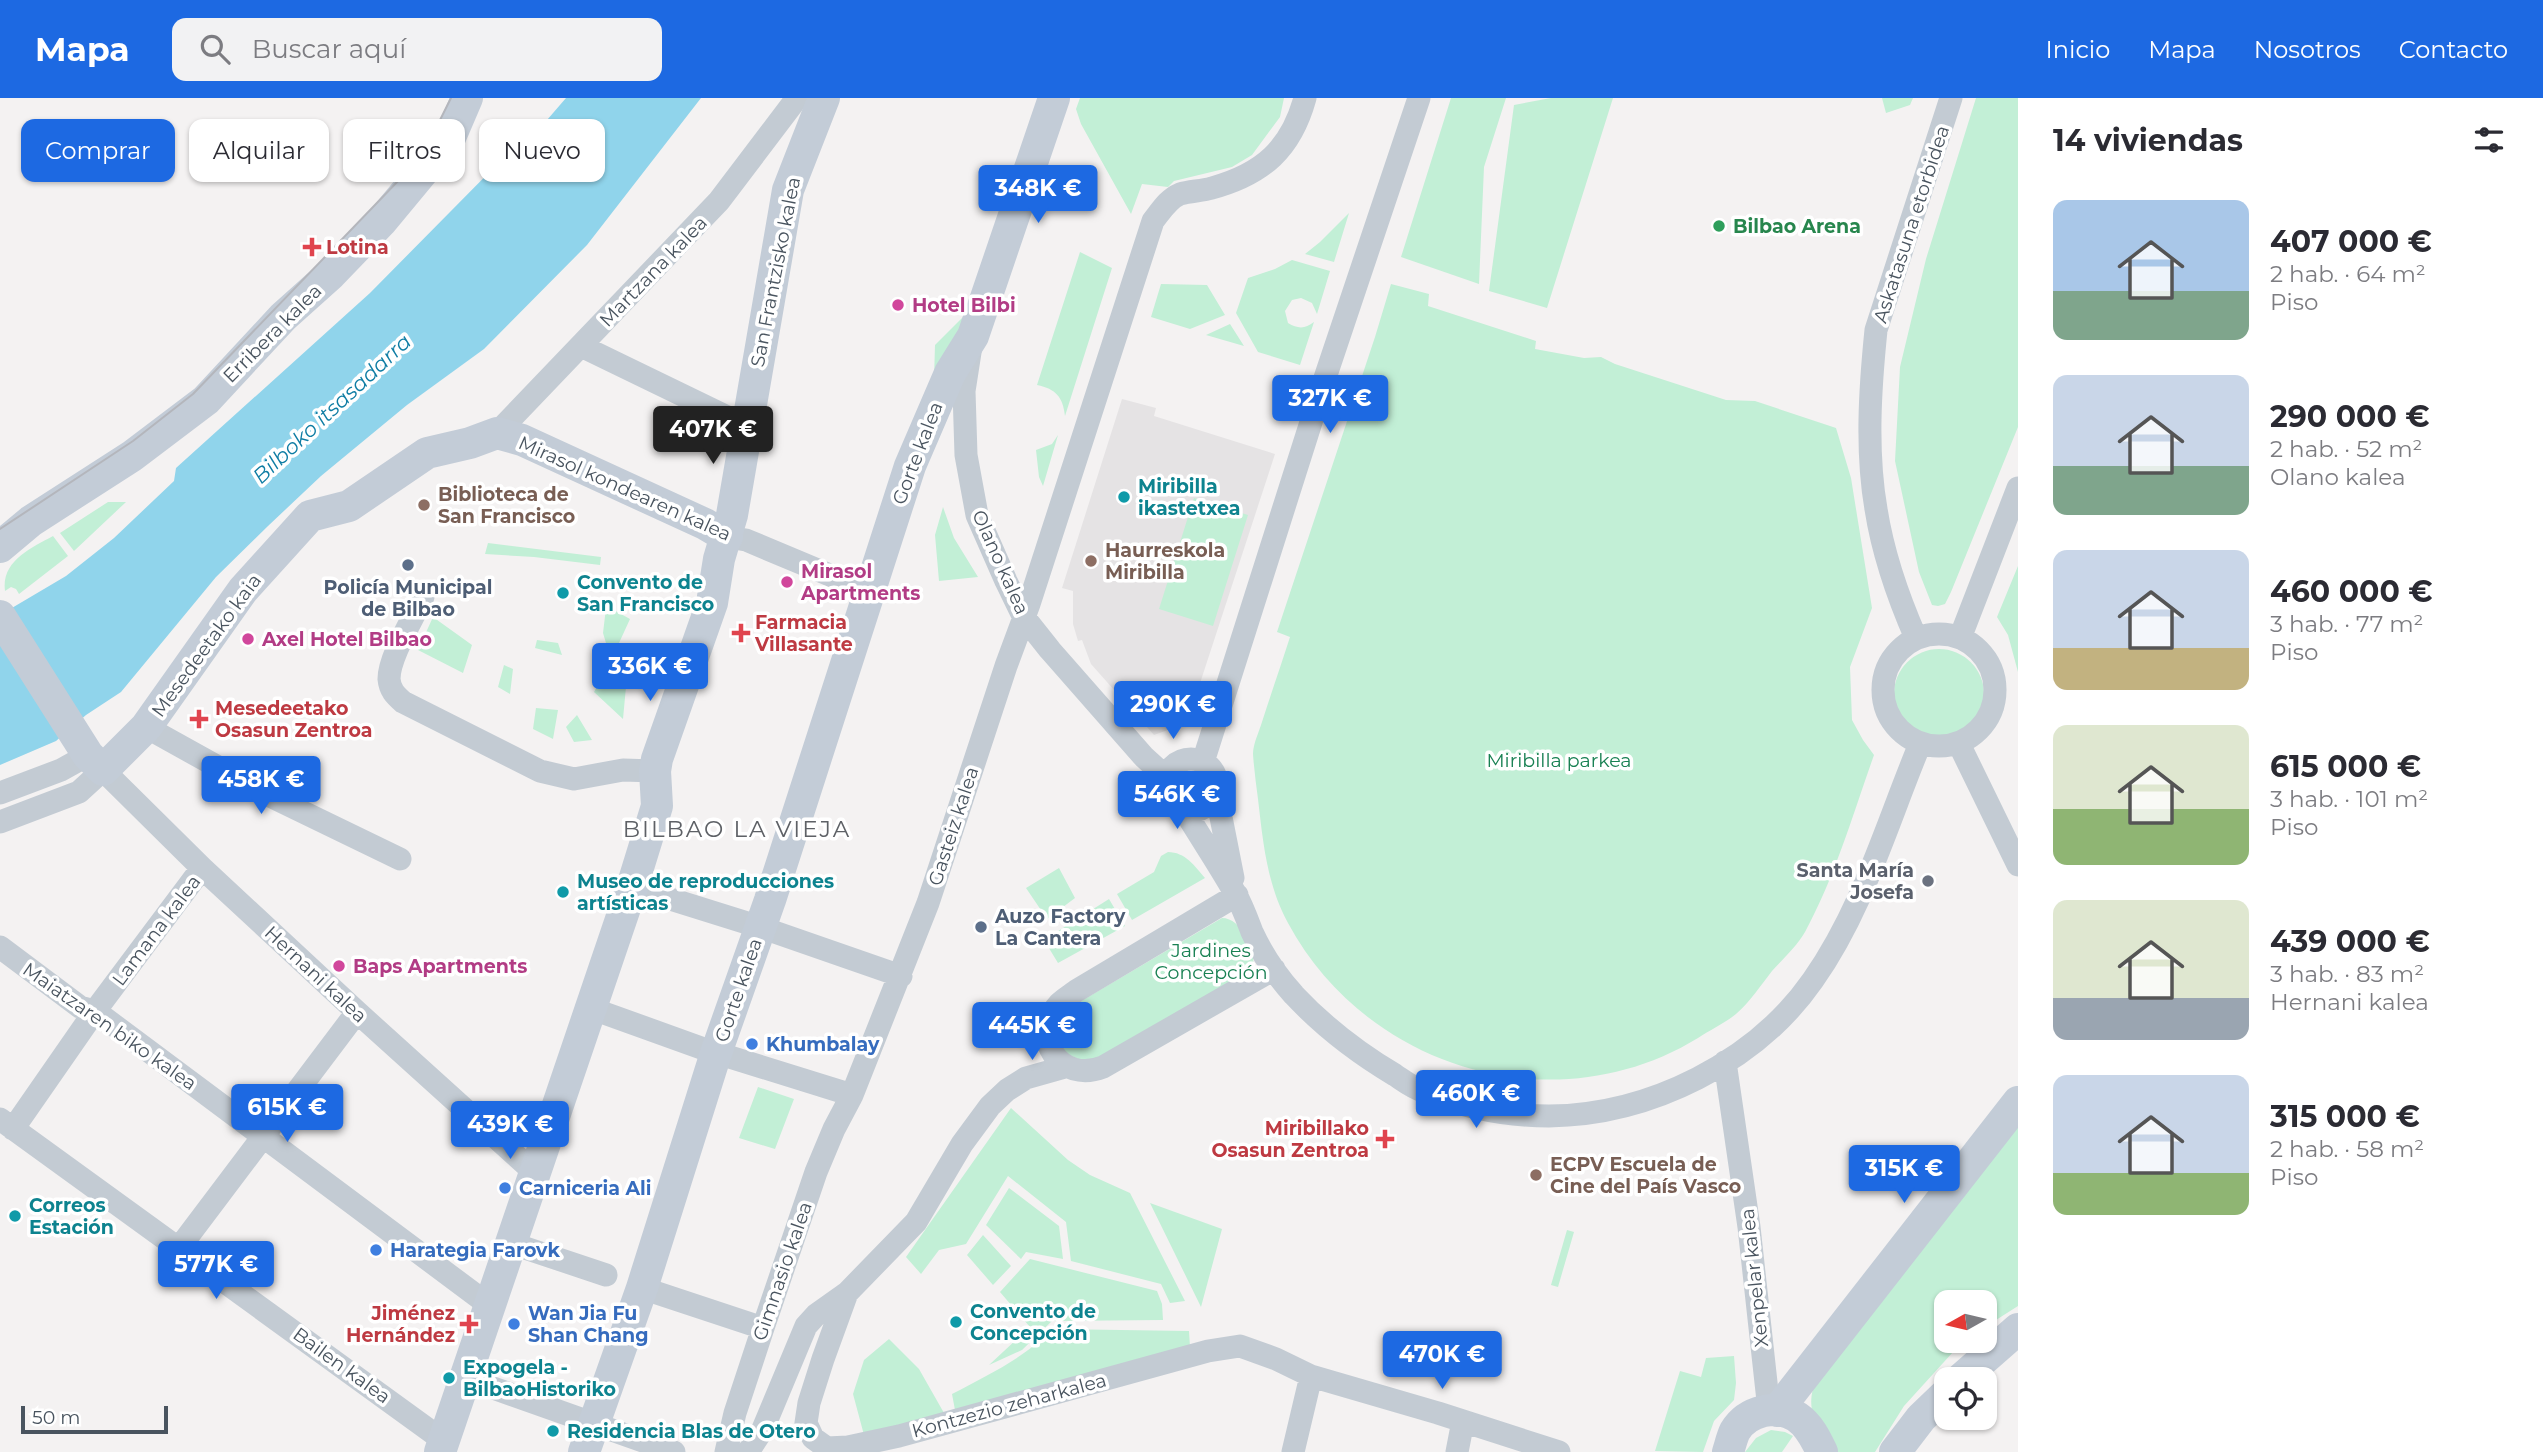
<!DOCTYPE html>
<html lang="es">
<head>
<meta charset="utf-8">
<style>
	body { margin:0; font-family:Montserrat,sans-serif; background:#f2f2f3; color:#2b2b33; height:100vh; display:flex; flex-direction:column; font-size:26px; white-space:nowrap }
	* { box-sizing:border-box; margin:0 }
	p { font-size:23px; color:#7c7c81 }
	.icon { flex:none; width:38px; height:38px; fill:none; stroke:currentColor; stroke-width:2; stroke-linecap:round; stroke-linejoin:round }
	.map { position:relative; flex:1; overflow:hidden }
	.details { display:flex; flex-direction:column; background:#fff; width:525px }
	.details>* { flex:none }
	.guide { position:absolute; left:21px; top:21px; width:665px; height:63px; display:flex; gap:14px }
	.needle { width:46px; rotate:262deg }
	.fabs { position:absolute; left:1934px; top:1192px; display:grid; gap:14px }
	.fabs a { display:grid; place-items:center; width:63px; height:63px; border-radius:14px; background:#fff; box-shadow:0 2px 5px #0004; font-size:35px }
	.scale { position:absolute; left:21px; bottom:18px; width:147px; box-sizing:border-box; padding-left:7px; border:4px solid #49545f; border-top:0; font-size:19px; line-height:24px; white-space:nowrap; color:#49545f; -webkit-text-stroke:5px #fff; paint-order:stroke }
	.price { position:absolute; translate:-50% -60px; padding:0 16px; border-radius:7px; background:#1d69e2; color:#fff; font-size:23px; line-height:46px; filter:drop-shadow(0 2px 4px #0008) }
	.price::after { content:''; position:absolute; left:50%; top:42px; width:21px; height:16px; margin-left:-10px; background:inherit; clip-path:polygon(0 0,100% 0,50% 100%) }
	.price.on { background:#222; color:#fff }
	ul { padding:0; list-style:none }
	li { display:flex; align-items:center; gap:21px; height:175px; padding:0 35px }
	li span { display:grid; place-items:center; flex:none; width:196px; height:140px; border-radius:14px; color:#555 }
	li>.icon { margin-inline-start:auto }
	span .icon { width:84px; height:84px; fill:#fffc; stroke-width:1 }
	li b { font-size:30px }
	h2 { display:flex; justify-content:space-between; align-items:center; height:84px; padding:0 35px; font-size:30px }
	.pill { padding:0 24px; border-radius:14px; background:#fff; box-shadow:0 2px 5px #0004; font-size:24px; line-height:63px }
	.pill.on { background:#1d69e2; color:#fff }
	header { display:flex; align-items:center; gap:42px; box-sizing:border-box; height:98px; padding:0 35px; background:#1d69e2; color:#fff }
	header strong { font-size:33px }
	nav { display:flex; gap:38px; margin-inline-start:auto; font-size:24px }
	.search { width:490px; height:63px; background:#f2f2f3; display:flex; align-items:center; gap:18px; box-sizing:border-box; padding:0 24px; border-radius:14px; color:#7c7c81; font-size:26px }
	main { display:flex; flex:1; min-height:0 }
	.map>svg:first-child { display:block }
	.education { fill:#e5e3e4 }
	.green { fill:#c2efd6 }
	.water { fill:#90d4eb }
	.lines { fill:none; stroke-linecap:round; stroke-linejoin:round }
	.street { stroke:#c3cbd3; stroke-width:23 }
	.secondary { stroke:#c3ccd7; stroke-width:32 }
	.tram { stroke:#b4b6bc; stroke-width:2 }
	.leisure-dot { fill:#2e9e5b; stroke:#fff; stroke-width:2.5 }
	.health-dot { fill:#e0444e; stroke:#fff; stroke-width:2.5 }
	.hotel-dot { fill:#d1479c; stroke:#fff; stroke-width:2.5 }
	.culture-dot { fill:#0f9aa8; stroke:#fff; stroke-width:2.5 }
	.education-dot { fill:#8d6e63; stroke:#fff; stroke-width:2.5 }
	.service-dot { fill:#5c6f8a; stroke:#fff; stroke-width:2.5 }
	.worship-dot { fill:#6b7280; stroke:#fff; stroke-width:2.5 }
	.shop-dot { fill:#3f7fe0; stroke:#fff; stroke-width:2.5 }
	.labels { text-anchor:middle; stroke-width:7; stroke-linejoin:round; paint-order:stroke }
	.street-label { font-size:19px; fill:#49545f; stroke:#fff }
	.leisure-label { font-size:19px; font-weight:bold; fill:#27864d; stroke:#fff; text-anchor:start }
	.health-label { font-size:19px; font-weight:bold; fill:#be3a42; stroke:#fff; text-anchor:start }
	.hotel-label { font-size:19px; font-weight:bold; fill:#b23c85; stroke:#fff; text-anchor:start }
	.culture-label { font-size:19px; font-weight:bold; fill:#0d838f; stroke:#fff; text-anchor:start }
	.education-label { font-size:19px; font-weight:bold; fill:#785e54; stroke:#fff; text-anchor:start }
	.service-label { font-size:19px; font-weight:bold; fill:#4e5e75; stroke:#fff }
	.park-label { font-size:19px; fill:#198153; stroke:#fff }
	.worship-label { font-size:19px; font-weight:bold; fill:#5b616d; stroke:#fff; text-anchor:end }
	.shop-label { font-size:19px; font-weight:bold; fill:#366cbe; stroke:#fff; text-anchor:start }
	.water-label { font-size:21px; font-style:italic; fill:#0f7da4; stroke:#fff }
	.quarter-label { font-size:23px; letter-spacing:2px; fill:#5e6166; stroke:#fff }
</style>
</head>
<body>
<header>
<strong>Mapa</strong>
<div class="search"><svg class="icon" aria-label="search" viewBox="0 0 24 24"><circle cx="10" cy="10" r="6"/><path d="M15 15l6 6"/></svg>Buscar aquí</div>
<nav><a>Inicio</a><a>Mapa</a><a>Nosotros</a><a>Contacto</a></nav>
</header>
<main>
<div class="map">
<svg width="2018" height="1354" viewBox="0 0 2018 1354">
	<rect width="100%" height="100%" fill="#f4f2f2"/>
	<path class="education" d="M1122,301l34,9 -2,8 121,38 -88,269 -33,12 -63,-71 -9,-24 -4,1 -5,-17v-33l-11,-3z"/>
	<path class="green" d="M1080,0h204l-4,19 -28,38 -20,12 -58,14 -6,6 -26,-3 -11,30 -50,-90 -5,-15z
		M1451,0h55l-22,69 -5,117 -78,-27z
		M1551,0h62l-66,210 -58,-17 25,-186z
		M1882,0h31l-3,7 -24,8z
		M1976,0h42v329l-67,165 -6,12 -7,2 -6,-1 -13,-33 -24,-111 5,-94 26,-108z
		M1349,115l-15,49 -29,-8 15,-12z
		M1080,154l32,16 -47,148c-2,-19 -9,-27 -28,-31z
		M1292,162l38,11 -13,43 -5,-11 -11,-5 -9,2 -7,11 3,12c10,6 17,6 26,-1l-14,43 -42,-13 -22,-39 12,-35 27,-9z
		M1161,186l46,1 18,30 -35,14 -39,-12z
		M1391,186l38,10 -1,12 108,35 -1,8 49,9 17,-1 14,7 111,36 29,1 81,27 15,50 21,130 -22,59 2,53 11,20 11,15c-21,59 -39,122 -69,177 -8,14 -22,27 -33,39 -11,14 -22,31 -36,43 -11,9 -26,16 -38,24 -142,87 -331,32 -410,-115 -21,-38 -25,-81 -30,-124 -2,-15 -4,-30 -5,-45 0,-10 6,-22 9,-32 9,-28 19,-57 28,-85l-13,-5 98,-295z
		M967,215v25l-33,41 1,-34z
		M1230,226l14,22 -38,-11z
		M1058,337l-15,51 -4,-9 -3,-27 16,-6z
		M1194,400l54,17 -35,111 -54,-17z
		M108,404h18l-52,49 -14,-18z
		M943,409l11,31 24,39 -39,4 -4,-46z
		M53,438l15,20 -49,38 -3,-5 -5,-2 -6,4c-4,-30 26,-43 48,-55z
		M488,445l113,14 -1,8 -66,-8 -49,-3z
		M2018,468v106l-10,-37 -11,-18z
		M606,510h4l20,11 -11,24 -4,3 -9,-3 -3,-10z
		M433,519l39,28 -9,28 -45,-23z
		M537,542l21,3 4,12 -27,-7z
		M1894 596a45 45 0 1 1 90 0a45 45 0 1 1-90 0Z
		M504,567l9,4 -3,25 -12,-7z
		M606,572l21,6 -4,43 -29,-27z
		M536,610l22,2 -5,29 -20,-10z
		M577,617l15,25 -18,2 -8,-15z
		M1168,754c17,0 27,14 37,26l-73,42 -15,-26 37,-22 7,-16z
		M1059,770l16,30 -28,21 -21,-31z
		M1109,801l16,27 -67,37 -14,-23z
		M1222,820c20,0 32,32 32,50l-161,98 -32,-15 -4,-27 4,-11z
		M758,989l36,12 -19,50 -36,-11z
		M1011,1010l57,52 22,15 40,18 55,108 -15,2 -9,-19 -90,-23 -5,-39 -58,-46 -42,68 -27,6 -18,24 -15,-17z
		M2018,1022v186l-33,21 -1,-25h-38v38l17,1 -59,65 -29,46h-41c-13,-22 -28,-37 -21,-63z
		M1009,1090l50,38 4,33 -37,-7 -5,7 -35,-34z
		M1150,1105l72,26 -21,78z
		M1567,1132l7,2 -16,55 -7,-2z
		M983,1137l28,31 -18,19 -26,-30z
		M1030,1161l127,32 5,13 1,16 -111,1 -30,29 -33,15 41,-38 -30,-35z
		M1053,1231l136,2 1,16 -235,63 -3,-16c36,-19 72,-36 101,-65z
		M889,1241l30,30 25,44 -80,22 -11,-41 11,-34z
		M1734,1258l2,27 -2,17 -20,21 -11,31 -48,-1 25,-80 21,6 5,-19z
		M1771,1332l14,2 8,4 -11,16h-37l11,-14z"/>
	<path class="water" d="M566,0h135l-114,147 -103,104 -77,56 -86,71 -53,50 -52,51 -95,115 -35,23 -30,26 -56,24v-150l66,-39 48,-38 60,-57 2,-13 194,-175 158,-160 19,-13z"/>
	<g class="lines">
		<path class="street" d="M581,248l165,80
			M971,248l-7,45 2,64 11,60 29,66 17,35 27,34 94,107 22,20
			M497,335l222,-232 78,-103
			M727,439l19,3 122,51
			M423,499c-10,22 -34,60 -34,82 1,11 6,16 14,23l137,69 34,8 49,-9 32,1
			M1883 592a56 56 0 1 1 112 0a56 56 0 1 1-112 0Z
			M1916,540c-18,-41 -33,-84 -40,-129 -10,-58 -6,-120 0,-179l75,-232
			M1960,540l58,-150
			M146,629l126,70 128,62
			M1959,646l59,121
			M1165 687a26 26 0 1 1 52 0a26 26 0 1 1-52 0Z
			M1203,664l123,-387 93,-277
			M1216,694l17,86
			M0,695l61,-23 27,-15
			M1184,712c17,28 35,55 51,83 7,12 12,26 17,39 10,22 26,45 42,63 30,32 64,58 101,80 9,6 18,13 28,16 40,16 83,25 126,25 101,-1 207,-54 264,-136 50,-71 74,-157 107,-236
			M0,724l79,-30 24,-22 99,98 155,144 177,160
			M632,789l128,40 141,49
			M1237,797l-161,96c-5,4 -12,8 -17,13 -30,33 1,80 44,63l171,-98
			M0,849l80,60 15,4 394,294
			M590,910l114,41 148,46
			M1725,964l24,165 20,183
			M0,1021l444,322
			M13,1031l82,-118 107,-143
			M510,1145l96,32
			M179,1150l178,-236
			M642,1190l121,40
			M847,1195l-24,66 -14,44 -3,20 7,15 14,10 21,-1 51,-11 309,-85 32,-5 36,13 35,17 127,37 121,39
			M465,1280l209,74
			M726,1354l9,-39 28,-85 53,-156 18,-43 18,-34 76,-192 78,-237 23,-62 124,-383c8,-10 15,-22 27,-27 10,-3 22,-3 32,-6 51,-14 79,-39 93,-90
			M748,1354l15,-23 43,-103 10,-11 31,-22 69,-71 46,-78 28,-38 17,-16 19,-12 39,-11
			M1293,1354l18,-76
			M1457,1354l6,-31"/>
		<path class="secondary" d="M0,449l31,-26 101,-65 74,-56 77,-83 48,-43 50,-52 68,-82 18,-42
			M0,518l88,139 15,15 43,-43 97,-137 67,-74 39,-10 78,-53 43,-10 27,-10 25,7 183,84 22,13
			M1961,1281l57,-50
			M1777,1313l241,-309
			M440,1354l192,-565 25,-81 -2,-35 2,-12 55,-156 7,-44 13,-44 56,-325 36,-92
			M584,1354l58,-164 74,-235 54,-153 140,-434 40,-93 23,-37 81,-238
			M1728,1354c2,-6 4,-15 7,-21 12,-20 42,-28 62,-14 12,8 19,22 25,35
			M1895,1354l26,-34 25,-24"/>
		<path class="tram" d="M0,431l133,-88 60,-47 206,-214 34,-46 18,-36"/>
	</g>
	<circle class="leisure-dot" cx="1719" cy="128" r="7"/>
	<g class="health-dot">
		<path d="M308.5 138.5h7v7h7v7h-7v7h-7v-7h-7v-7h7z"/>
		<path d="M737.5 524.5h7v7h7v7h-7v7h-7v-7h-7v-7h7z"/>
		<path d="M195.5 610.5h7v7h7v7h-7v7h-7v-7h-7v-7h7z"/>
		<path d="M1381.5 1030.5h7v7h7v7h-7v7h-7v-7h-7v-7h7z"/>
		<path d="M465.5 1215.5h7v7h7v7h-7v7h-7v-7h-7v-7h7z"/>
	</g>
	<g class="hotel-dot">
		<circle cx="898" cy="207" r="7"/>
		<circle cx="787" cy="484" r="7"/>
		<circle cx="248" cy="541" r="7"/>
		<circle cx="339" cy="868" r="7"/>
	</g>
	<g class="culture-dot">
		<circle cx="1124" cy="399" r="7"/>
		<circle cx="563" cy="495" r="7"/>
		<circle cx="563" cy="794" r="7"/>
		<circle cx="15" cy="1118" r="7"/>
		<circle cx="956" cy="1224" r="7"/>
		<circle cx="449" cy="1280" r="7"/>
		<circle cx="553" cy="1333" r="7"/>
	</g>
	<g class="education-dot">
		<circle cx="424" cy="407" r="7"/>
		<circle cx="1091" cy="463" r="7"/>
		<circle cx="1536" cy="1077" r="7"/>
	</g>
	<g class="service-dot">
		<circle cx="408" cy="467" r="7"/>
		<circle cx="981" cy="829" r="7"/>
	</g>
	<circle class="worship-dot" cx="1928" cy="783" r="7"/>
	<g class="shop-dot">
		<circle cx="752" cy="946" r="7"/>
		<circle cx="505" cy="1090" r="7"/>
		<circle cx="376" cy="1152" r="7"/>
		<circle cx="514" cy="1226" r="7"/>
	</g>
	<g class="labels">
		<g class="street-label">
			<text transform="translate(1911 126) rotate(-72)" y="7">Askatasuna etorbidea</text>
			<text transform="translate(653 173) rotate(-46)" y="7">Martzana kalea</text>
			<text transform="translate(775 174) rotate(-79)" y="7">San Frantzisko kalea</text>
			<text transform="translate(272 235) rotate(-45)" y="7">Erribera kalea</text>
			<text transform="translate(917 355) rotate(-69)" y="7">Gorte kalea</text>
			<text transform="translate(625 390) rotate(24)" y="7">Mirasol kondearen kalea</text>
			<text transform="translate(1001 464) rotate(66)" y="7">Olano kalea</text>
			<text transform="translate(206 547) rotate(-54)" y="7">Mesedeetako kaia</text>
			<text transform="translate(953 728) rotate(-72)" y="7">Gasteiz kalea</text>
			<text transform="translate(156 832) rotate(-53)" y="7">Lamana kalea</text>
			<text transform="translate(316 876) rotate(43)" y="7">Hernani kalea</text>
			<text transform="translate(738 892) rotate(-71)" y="7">Gorte kalea</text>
			<text transform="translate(110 928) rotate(35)" y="7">Maiatzaren biko kalea</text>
			<text transform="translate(782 1173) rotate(-71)" y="7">Gimnasio kalea</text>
			<text transform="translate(1754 1180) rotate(-96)" y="7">Xenpelar kalea</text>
			<text transform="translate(342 1267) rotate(36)" y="7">Bailen kalea</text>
			<text transform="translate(1009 1307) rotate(-15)" y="7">Kontzezio zeharkalea</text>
		</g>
		<g class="leisure-label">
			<text x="1733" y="135">Bilbao Arena</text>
		</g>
		<g class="health-label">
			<text x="326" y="156">Lotina</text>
			<text x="755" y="531">Farmacia<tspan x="755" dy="22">Villasante</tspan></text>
			<text x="215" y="617">Mesedeetako<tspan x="215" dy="22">Osasun Zentroa</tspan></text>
			<text x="1369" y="1037" text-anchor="end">Miribillako<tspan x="1369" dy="22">Osasun Zentroa</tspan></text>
			<text x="455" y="1222" text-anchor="end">Jiménez<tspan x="455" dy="22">Hernández</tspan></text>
		</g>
		<g class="hotel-label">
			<text x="912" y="214">Hotel Bilbi</text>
			<text x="801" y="480">Mirasol<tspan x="801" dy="22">Apartments</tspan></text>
			<text x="262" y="548">Axel Hotel Bilbao</text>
			<text x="353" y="875">Baps Apartments</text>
		</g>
		<g class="culture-label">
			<text x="1138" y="395">Miribilla<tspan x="1138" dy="22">ikastetxea</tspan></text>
			<text x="577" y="491">Convento de<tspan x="577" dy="22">San Francisco</tspan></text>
			<text x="577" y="790">Museo de reproducciones<tspan x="577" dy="22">artísticas</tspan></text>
			<text x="29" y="1114">Correos<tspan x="29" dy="22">Estación</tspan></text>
			<text x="970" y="1220">Convento de<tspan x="970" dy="22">Concepción</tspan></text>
			<text x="463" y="1276">Expogela -<tspan x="463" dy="22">BilbaoHistoriko</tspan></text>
			<text x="567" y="1340">Residencia Blas de Otero</text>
		</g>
		<g class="education-label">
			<text x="438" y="403">Biblioteca de<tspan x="438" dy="22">San Francisco</tspan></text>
			<text x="1105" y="459">Haurreskola<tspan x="1105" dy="22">Miribilla</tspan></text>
			<text x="1550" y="1073">ECPV Escuela de<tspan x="1550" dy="22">Cine del País Vasco</tspan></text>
		</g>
		<g class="service-label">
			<text x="408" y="496">Policía Municipal<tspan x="408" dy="22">de Bilbao</tspan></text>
			<text x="995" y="825" text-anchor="start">Auzo Factory<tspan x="995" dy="22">La Cantera</tspan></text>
		</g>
		<g class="park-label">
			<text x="1559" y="669">Miribilla parkea</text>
			<text x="1211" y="859">Jardines<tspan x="1211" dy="22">Concepción</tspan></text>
		</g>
		<g class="worship-label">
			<text x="1914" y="779">Santa María<tspan x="1914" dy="22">Josefa</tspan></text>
		</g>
		<g class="shop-label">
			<text x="766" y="953">Khumbalay</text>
			<text x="519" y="1097">Carniceria Ali</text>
			<text x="390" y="1159">Harategia Farovk</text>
			<text x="528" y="1222">Wan Jia Fu<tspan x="528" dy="22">Shan Chang</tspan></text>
		</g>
		<g class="water-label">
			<text transform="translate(332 311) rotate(-43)" y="7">Bilboko itsasadarra</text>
		</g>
		<g class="quarter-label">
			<text x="737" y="739">BILBAO LA VIEJA</text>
		</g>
	</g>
</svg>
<div class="fabs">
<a><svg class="needle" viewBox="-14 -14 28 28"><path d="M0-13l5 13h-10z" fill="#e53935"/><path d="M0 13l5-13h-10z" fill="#7c7c81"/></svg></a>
<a><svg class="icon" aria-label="locate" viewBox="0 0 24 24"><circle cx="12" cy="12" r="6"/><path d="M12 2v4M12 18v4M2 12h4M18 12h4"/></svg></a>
</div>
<div class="scale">50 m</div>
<b class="price" style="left:1038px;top:127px">348K €</b>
<b class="price" style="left:1330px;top:337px">327K €</b>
<b class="price on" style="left:713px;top:368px">407K €</b>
<b class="price" style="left:650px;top:605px">336K €</b>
<b class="price" style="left:1173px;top:643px">290K €</b>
<b class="price" style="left:261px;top:718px">458K €</b>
<b class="price" style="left:1177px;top:733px">546K €</b>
<b class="price" style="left:1032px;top:964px">445K €</b>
<b class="price" style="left:1476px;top:1032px">460K €</b>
<b class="price" style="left:287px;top:1046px">615K €</b>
<b class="price" style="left:510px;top:1063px">439K €</b>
<b class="price" style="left:1904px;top:1107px">315K €</b>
<b class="price" style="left:216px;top:1203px">577K €</b>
<b class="price" style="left:1442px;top:1293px">470K €</b>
<div class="guide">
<a class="pill on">Comprar</a>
<a class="pill">Alquilar</a>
<a class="pill">Filtros</a>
<a class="pill">Nuevo</a>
</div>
</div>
<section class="details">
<h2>14 viviendas<svg class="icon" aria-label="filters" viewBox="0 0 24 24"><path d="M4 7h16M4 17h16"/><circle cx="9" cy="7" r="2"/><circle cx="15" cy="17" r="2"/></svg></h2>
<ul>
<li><span style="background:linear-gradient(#a9c7e8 65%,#7fa58c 0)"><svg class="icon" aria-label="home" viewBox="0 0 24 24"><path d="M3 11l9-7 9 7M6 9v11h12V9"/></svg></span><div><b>407 000 €</b><p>2 hab. · 64 m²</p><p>Piso</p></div></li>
<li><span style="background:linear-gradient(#c9d6e8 65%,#7fa58c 0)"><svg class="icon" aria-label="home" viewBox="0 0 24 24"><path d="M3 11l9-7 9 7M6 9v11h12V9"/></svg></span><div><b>290 000 €</b><p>2 hab. · 52 m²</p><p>Olano kalea</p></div></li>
<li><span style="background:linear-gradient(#c9d6e8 70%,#c2b280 0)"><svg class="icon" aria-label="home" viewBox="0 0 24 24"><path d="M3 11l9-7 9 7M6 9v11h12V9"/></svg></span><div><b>460 000 €</b><p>3 hab. · 77 m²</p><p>Piso</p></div></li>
<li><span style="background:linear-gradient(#dfe7d0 60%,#8fb573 0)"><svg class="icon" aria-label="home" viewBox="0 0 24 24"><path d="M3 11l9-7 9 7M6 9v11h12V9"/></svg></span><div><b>615 000 €</b><p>3 hab. · 101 m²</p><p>Piso</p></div></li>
<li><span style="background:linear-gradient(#dfe7d0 70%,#9aa5b1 0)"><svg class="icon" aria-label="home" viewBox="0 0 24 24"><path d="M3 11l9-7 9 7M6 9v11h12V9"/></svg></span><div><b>439 000 €</b><p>3 hab. · 83 m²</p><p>Hernani kalea</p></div></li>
<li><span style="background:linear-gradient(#c9d6e8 70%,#8fb573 0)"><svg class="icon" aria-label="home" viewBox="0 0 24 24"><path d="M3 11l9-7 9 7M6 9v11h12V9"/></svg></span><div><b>315 000 €</b><p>2 hab. · 58 m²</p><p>Piso</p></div></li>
</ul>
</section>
</main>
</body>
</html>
